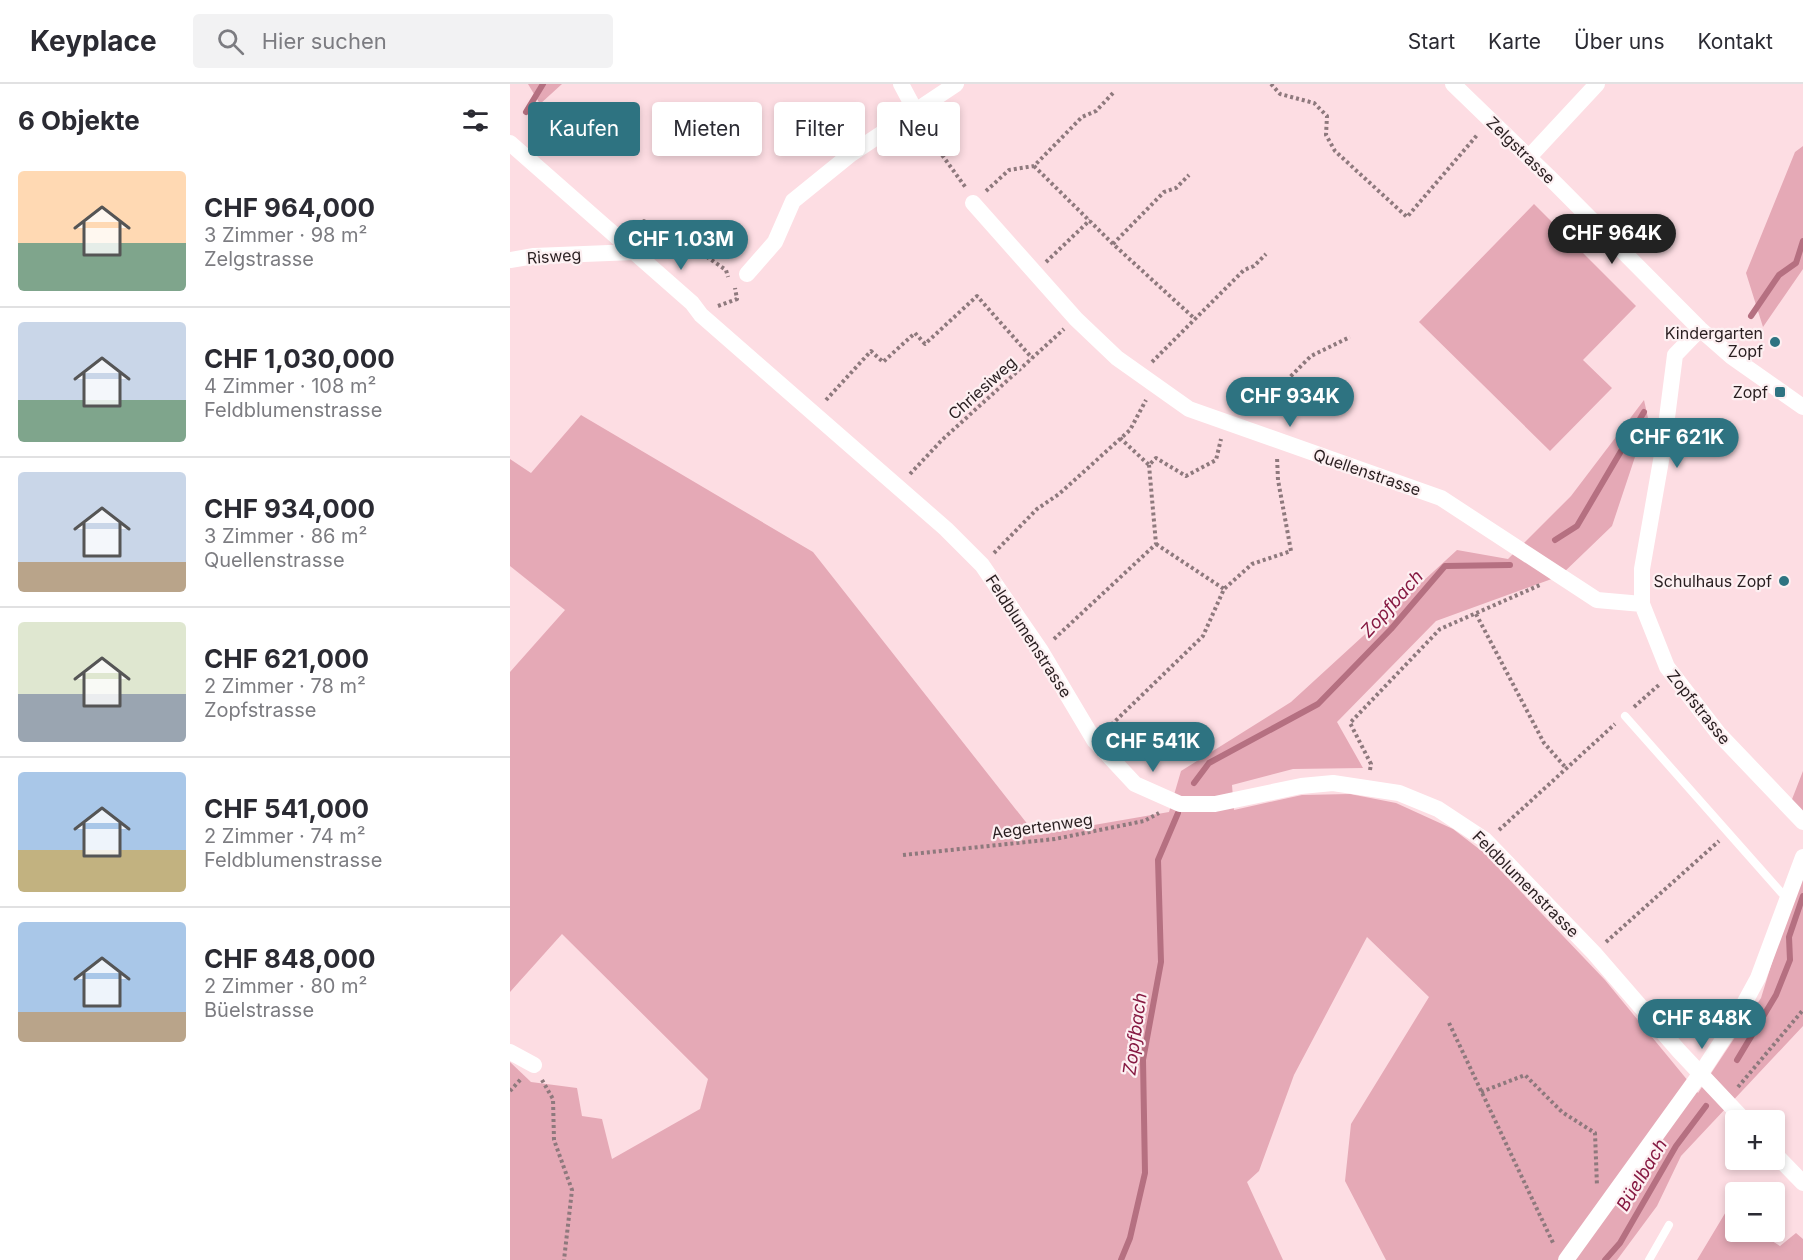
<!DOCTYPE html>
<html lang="de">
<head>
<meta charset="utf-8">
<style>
	body { margin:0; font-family:Inter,sans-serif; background:#f2f2f3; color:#2b2b33; height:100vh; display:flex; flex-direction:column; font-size:22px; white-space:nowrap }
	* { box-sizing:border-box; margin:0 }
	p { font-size:20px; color:#7c7c81 }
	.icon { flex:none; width:33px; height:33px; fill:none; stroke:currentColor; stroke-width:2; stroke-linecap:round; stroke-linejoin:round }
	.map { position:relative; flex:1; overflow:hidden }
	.sheet { display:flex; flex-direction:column; background:#fff; width:510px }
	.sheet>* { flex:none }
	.top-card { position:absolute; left:18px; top:18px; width:570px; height:54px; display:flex; gap:12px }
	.tools { position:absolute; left:1215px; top:1026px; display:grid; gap:12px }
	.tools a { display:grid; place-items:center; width:60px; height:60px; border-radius:6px; background:#fff; box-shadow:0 3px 9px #0003; font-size:30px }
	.price { position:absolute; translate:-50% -51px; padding:0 14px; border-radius:21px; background:#2e7381; color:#fff; font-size:20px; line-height:39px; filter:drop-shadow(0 2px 3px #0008) }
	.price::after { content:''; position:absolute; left:50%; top:36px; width:18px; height:14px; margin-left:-9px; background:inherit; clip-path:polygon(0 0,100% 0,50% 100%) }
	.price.current { background:#222; color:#fff }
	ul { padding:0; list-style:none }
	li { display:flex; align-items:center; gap:18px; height:150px; padding:0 18px }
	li+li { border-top:2px solid #e1e1e2 }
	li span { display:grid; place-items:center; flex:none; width:168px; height:120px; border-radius:6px; color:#555 }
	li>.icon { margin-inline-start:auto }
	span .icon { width:72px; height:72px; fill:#fffc; stroke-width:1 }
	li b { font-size:26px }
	h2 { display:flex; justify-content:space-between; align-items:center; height:72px; padding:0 18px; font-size:26px }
	.chip { padding:0 21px; border-radius:6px; background:#fff; box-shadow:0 3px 9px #0003; font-size:21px; line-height:54px }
	.chip.current { background:#2e7381; color:#fff }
	header { display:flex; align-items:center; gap:36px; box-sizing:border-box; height:84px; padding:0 30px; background:#fff; border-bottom:2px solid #e1e1e2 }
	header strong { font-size:28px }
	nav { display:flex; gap:33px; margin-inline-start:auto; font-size:21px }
	.search { width:420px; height:54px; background:#f2f2f3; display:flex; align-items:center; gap:15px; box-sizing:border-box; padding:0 21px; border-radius:6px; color:#7c7c81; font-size:22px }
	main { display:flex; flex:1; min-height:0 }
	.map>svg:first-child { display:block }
	.green { fill:#e5a9b6 }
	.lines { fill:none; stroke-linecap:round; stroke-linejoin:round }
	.stream { stroke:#b57081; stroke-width:6 }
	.path { stroke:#8e797d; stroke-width:4; stroke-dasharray:3 3; stroke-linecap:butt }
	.service { stroke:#fff; stroke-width:8 }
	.minor { stroke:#fff; stroke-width:16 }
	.poi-dot { fill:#2e7381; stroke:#fdf0f2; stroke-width:2 }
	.labels { text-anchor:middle; stroke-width:4.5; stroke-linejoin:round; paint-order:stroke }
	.street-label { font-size:16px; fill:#291e20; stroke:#fdf0f2 }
	.poi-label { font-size:16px; fill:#291e20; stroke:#fdf0f2; text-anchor:end }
	.water-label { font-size:18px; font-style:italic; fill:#861942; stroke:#fdf0f2 }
</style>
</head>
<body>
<header>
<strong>Keyplace</strong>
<div class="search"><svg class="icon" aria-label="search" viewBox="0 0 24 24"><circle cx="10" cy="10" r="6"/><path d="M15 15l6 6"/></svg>Hier suchen</div>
<nav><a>Start</a><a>Karte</a><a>Über uns</a><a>Kontakt</a></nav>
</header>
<main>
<section class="sheet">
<h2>6 Objekte<svg class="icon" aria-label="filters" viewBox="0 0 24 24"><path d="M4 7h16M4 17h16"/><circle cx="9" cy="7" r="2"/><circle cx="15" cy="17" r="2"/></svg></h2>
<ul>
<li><span style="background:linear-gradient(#ffd9b3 60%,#7fa58c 0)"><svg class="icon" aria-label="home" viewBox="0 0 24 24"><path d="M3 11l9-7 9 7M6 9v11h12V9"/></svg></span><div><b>CHF 964,000</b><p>3 Zimmer · 98 m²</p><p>Zelgstrasse</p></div></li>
<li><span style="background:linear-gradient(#c9d6e8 65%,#7fa58c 0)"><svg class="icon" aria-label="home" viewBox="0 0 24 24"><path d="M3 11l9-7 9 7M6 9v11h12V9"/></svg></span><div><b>CHF 1,030,000</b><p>4 Zimmer · 108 m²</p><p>Feldblumenstrasse</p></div></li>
<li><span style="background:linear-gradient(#c9d6e8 75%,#b9a48a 0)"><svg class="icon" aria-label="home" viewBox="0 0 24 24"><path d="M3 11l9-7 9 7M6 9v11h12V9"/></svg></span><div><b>CHF 934,000</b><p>3 Zimmer · 86 m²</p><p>Quellenstrasse</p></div></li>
<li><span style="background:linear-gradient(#dfe7d0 60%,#9aa5b1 0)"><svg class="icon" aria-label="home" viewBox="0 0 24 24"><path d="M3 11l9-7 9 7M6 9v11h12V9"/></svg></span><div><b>CHF 621,000</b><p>2 Zimmer · 78 m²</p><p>Zopfstrasse</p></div></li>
<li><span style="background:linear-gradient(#a9c7e8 65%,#c2b280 0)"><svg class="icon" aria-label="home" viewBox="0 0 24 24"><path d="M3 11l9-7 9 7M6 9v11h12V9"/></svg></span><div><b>CHF 541,000</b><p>2 Zimmer · 74 m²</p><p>Feldblumenstrasse</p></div></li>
<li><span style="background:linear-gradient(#a9c7e8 75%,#b9a48a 0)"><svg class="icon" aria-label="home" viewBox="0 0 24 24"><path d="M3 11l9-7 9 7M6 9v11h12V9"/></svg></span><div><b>CHF 848,000</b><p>2 Zimmer · 80 m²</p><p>Büelstrasse</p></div></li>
</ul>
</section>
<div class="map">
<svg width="1293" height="1176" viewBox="0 0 1293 1176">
	<rect width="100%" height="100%" fill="#fddde3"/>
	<path class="green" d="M18,0h34l-22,20z
		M1293,62v123l-40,58 -17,-54 49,-121z
		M1024,120l102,102 -53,54 29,28 -62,63 -131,-129z
		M1134,316l4,18 -36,108 -52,50 -124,45 -99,101 26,46 -70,1 -61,16 2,25 68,-15 48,-1 46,9 57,26 30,23 122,128 93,113 63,-95 42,-136v164l-122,130 -24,50 -40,54h-231l-41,-79 6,-57 78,-127 -62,-60 -73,138 -35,96 -12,11 36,78h-773v-198l21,20 46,6 5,28 20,3 10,40 88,-50 8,-30 -146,-145 -52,58v-320l55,-62 -55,-44v-107l21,14 50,-58 232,137 223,283 133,-23 12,-41 110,-69 166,-152 51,9 63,-63z
		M1293,687v51l-14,-15z
		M1217,1126l8,6 1,16h22l22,14 16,-13 7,6v21h-106z"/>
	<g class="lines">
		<path class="stream" d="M16,28l17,-28
			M1241,232l28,-41 17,-12 7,-22
			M1045,456l22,-14 67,-114
			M684,699l15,-20 109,-59 73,-75 54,-63 65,-1
			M1227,976l39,-65 14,-35 -1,-23 14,-41
			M611,1176l9,-22 15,-65 -2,-113 18,-98 -3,-102 20,-47
			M1095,1176l15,-17 56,-97 30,-40"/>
		<path class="path" d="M761,0l9,10 34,9 13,13 -1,19 9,16 72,66 71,-83
			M411,42l45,62
			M524,82l79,78 82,75
			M476,107l23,-21 25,-4 48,-49 14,-6 18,-19
			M125,147l9,-10 11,9 17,-2 9,11 45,31 2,7
			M603,160l51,-52 12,-4 13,-13
			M536,178l44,-42
			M208,222l19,-7 -2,-11
			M642,278l92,-92 10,-4 12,-12
			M316,316l45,-49 12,11 32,-29 10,11 52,-48 55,62
			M751,322l50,-50 39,-19
			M610,354l29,27 7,-7 30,18 30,-16 5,-21
			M400,390l32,-34 122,-111
			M646,460l68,45
			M484,469l43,-44 22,-15 71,-64 16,-30
			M966,530l68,129 22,25
			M544,555l102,-95 -7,-79
			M1124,623l26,-23
			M597,645l96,-93 21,-47 28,-25 39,-13 -13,-71 -1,-23
			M860,686l1,-6 -21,-41 90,-94 100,-44
			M989,746l116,-106
			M393,771l152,-16 89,-18 15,-8
			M1096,858l113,-101
			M939,939l105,222
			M32,996l11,19 1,41 18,50 -8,70
			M1228,1003l65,-77
			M0,1007l12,-13
			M971,1008l44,-17 37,37 33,21 2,53"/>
		<path class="service" d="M1115,632l162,183
			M1139,1176l20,-35"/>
		<path class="minor" d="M391,0l15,28
			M943,0l96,93 151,152 32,28 71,50
			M0,59l182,160 9,12 245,214 36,36 59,86 53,89 41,44 45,20h35l86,-18 32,-3 66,10 39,16 47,31 109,113 85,98 65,69
			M1019,73l68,-73
			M463,119l103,116 41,39 72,51 252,89 156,102 45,4
			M0,176l24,-4 100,-4
			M237,190l28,-32 18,-41 58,-47 105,-70
			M1190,245l-25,26 -12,94 -21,120v35l25,63 51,66 85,89
			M0,968l24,13
			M1264,1069l29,30
			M1056,1176l135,-187 32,-49 25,-46 45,-121"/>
	</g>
	<g class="poi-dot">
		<circle cx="1265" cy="258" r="6"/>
		<rect x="1264" y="302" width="12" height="12" rx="3"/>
		<circle cx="1274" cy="497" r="6"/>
	</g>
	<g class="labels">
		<g class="street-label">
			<text transform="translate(1011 66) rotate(44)" y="6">Zelgstrasse</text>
			<text transform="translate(44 172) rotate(-4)" y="6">Risweg</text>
			<text transform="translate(472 304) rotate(-42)" y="6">Chriesiweg</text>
			<text transform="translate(857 388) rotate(19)" y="6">Quellenstrasse</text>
			<text transform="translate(519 552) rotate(57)" y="6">Feldblumenstrasse</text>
			<text transform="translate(1189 623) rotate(51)" y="6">Zopfstrasse</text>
			<text transform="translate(532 742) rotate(-8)" y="6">Aegertenweg</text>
			<text transform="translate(1016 800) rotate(45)" y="6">Feldblumenstrasse</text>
		</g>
		<g class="poi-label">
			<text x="1253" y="255">Kindergarten<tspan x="1253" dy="18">Zopf</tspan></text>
			<text x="1258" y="314">Zopf</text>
			<text x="1262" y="503">Schulhaus Zopf</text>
		</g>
		<g class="water-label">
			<text transform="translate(882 520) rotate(-48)" y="6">Zopfbach</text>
			<text transform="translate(625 950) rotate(-82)" y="6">Zopfbach</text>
			<text transform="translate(1132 1091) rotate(-59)" y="6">Büelbach</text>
		</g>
	</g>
</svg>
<div class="tools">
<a>+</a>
<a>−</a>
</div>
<b class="price current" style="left:1102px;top:181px">CHF 964K</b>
<b class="price" style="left:171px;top:187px">CHF 1.03M</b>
<b class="price" style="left:780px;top:344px">CHF 934K</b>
<b class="price" style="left:1167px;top:385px">CHF 621K</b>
<b class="price" style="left:643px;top:689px">CHF 541K</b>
<b class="price" style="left:1192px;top:966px">CHF 848K</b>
<div class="top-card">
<a class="chip current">Kaufen</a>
<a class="chip">Mieten</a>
<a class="chip">Filter</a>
<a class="chip">Neu</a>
</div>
</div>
</main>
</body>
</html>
